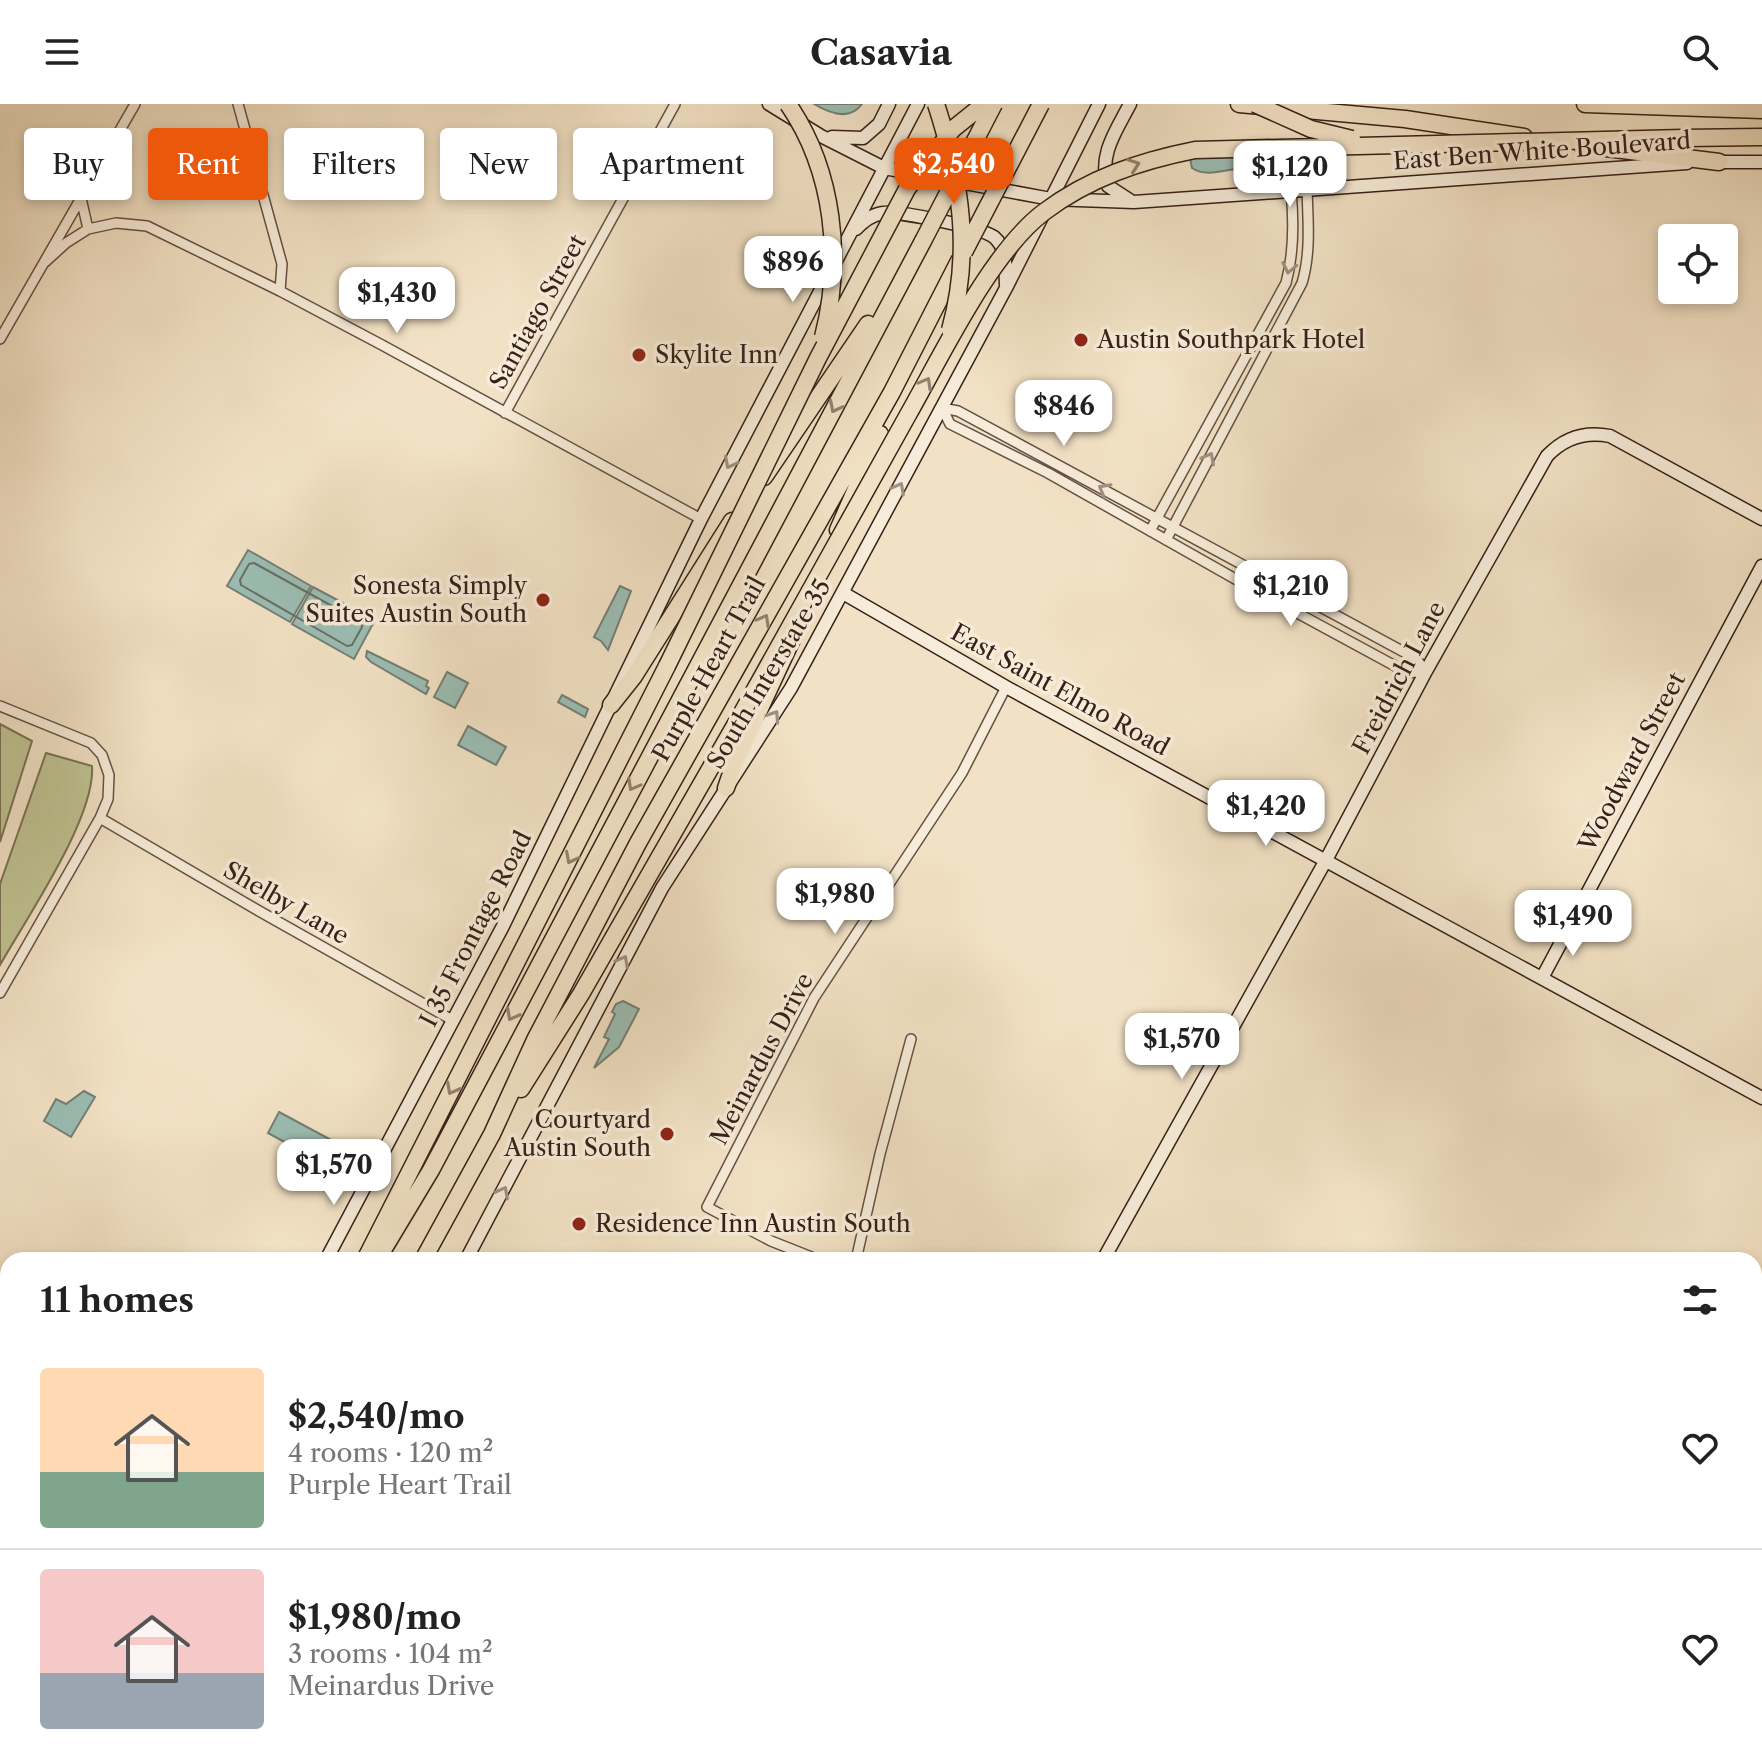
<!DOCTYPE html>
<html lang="en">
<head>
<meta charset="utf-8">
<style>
	body { margin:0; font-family:"Libre Caslon Text",serif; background:#f6f6f6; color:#222; height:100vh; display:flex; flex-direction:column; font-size:30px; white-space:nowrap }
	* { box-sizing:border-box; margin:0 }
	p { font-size:26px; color:#767676 }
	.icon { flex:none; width:44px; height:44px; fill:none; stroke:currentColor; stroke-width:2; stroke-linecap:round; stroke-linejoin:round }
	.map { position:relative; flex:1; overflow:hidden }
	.drawer { position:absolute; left:0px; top:1148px; width:1762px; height:512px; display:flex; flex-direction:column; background:#fff; border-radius:24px 24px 0 0; box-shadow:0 4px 12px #0003 }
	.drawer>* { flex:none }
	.top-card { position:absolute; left:24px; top:24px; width:800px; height:72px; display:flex; gap:16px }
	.tools { position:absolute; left:1658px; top:120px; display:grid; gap:16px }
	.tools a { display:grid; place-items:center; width:80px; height:80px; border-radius:8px; background:#fff; box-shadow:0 4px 12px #0003; font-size:40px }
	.price { position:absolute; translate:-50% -68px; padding:0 18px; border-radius:16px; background:#fff; color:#222; font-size:26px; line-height:52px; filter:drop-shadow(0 2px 4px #0008) }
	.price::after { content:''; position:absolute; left:50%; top:48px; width:24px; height:18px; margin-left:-12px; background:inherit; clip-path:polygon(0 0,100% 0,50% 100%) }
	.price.current { background:#ea580c; color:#fff }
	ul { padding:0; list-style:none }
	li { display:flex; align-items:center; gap:24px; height:200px; padding:0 40px }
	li+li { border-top:2px solid #e0e0e0 }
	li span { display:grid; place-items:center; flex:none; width:224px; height:160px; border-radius:8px; color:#555 }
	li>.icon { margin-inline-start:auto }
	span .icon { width:96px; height:96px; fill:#fffc; stroke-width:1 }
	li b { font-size:34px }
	h2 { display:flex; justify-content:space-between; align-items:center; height:96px; padding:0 40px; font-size:34px }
	.chip { padding:0 28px; border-radius:8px; background:#fff; box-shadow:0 4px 12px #0003; font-size:28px; line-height:72px }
	.chip.current { background:#ea580c; color:#fff }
	header { display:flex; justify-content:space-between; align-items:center; height:104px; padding:0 40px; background:#fff; font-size:36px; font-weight:700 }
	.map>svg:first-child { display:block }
	.green { fill:#bfc291; stroke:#7a7154; stroke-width:2 }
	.water { fill:#9bbeb4; stroke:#737f76; stroke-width:2 }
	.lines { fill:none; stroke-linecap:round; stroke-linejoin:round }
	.shore { stroke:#686f66; stroke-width:2 }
	.street-casing { stroke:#655043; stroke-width:12 }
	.secondary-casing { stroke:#362018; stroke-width:15 }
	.highway-casing { stroke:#362018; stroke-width:19 }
	.street { stroke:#f7ecd9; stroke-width:9 }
	.secondary { stroke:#f7ecd9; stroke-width:12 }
	.highway { stroke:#f2e2c5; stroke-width:16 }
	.highway-bridge-casing { stroke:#362018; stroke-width:19; stroke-linecap:butt }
	.highway-bridge { stroke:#f2e2c5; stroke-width:16 }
	.oneway { stroke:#94816e }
	.oneway2 { stroke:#a09082 }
	.poi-dot { fill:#8f2418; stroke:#f7ecd9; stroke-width:3 }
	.labels { text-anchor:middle; stroke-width:7; stroke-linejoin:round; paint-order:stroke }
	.street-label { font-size:24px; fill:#362018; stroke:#f7ecd9 }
	.poi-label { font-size:24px; fill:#362018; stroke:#f7ecd9; text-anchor:start }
</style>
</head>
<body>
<header><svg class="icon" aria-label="menu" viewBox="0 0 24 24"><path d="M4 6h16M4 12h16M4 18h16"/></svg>Casavia<svg class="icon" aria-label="search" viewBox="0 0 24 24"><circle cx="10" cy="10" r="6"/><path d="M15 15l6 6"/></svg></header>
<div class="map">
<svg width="1762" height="1660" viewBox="0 0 1762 1660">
	<rect width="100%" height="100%" fill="#f2e2c5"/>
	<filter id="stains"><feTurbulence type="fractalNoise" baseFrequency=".0025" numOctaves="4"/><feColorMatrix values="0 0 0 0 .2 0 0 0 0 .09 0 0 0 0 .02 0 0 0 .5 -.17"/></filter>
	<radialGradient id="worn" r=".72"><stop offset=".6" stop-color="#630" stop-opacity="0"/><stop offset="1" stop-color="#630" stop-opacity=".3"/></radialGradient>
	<path class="green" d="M0,620l32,17 -32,101z
		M46,649l46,13c4,51 -66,153 -92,199v-81z"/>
	<path class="water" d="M814,0h48c-12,17 -33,9 -48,0z
		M1189,50l102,1 -3,10c-14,7 -30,1 -45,3 -17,1 -36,10 -51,0z
		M248,446l63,36 -21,36 -63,-36z
		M620,482l11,5 -23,59 -7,-9 -7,-4z
		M313,483l62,33 -21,39 -62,-35z
		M367,547l61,30 -2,5 3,2 -3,6 -55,-32 -5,-5z
		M447,568l21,11 -13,25 -21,-11z
		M562,591l26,14 -3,8 -27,-15z
		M468,622l38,21 -10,18 -38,-20z
		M623,897l16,8 -20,38 -25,21 15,-29 -5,-2 11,-23 -3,-2 4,-8z
		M84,987l11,6 -24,40 -27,-16 12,-22 10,5z
		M279,1008l54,29 -12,21 -53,-29z
		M1762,1199v67l-8,-5v-48z
		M1460,1652h75l8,4 -2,4h-86z"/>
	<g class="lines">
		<path class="shore" d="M254,459l107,59 1,5 -10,18 -5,1 -106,-61 -1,-5 9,-16z"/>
		<defs>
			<path id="street" d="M238,0l44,160 -2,27
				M81,94l7,31
				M44,159l22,-20 22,-14 28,-6 31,3 133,65 102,54 319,174
				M0,235l135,-235
				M942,304l8,16 98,49 205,116 155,84 18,-2
				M942,304l16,3 457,247 11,13
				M505,309l170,-309
				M1150,427l136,-248c8,-30 8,-61 5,-92
				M1166,436l136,-257c9,-30 6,-62 5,-93
				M0,602l91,37 11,12 7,20 -1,24 -8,19 -100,175
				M100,714l159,93 195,110
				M819,1156l-48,-19 -64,-34 107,-209 148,-225 44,-86
				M856,1156l24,-106 31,-115
				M1754,1343l8,-15
				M0,1499l8,5
				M1579,1660l4,-8"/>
			<path id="secondary" d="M769,0l52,32 63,32 167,31 83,3 553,-39
				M1130,0c-14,27 -32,51 -22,82l23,15
				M832,33l31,1 16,-14 10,-20
				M1713,58h49
				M856,125c8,-8 15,-14 27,-16 14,-3 99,15 111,24 14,12 11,31 12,48
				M843,489l163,94 756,411
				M1542,874l220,-412
				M326,1156l177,-334 198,-407 217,-415
				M466,1156l196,-372 129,-200 215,-400 93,-184
				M1103,1156l223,-400 100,-189 121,-215c17,-18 38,-25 63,-20l152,83
				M346,1652l13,8
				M0,1655l8,-12
				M144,1660l6,-8
				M826,1660l5,-8"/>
			<path id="highway" d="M1239,0l166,15 119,18
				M1585,0l177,6
				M1683,34l79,-1
				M1582,41l137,17
				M764,373l104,-153
				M838,426l42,-96
				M611,601l23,-29 98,-155
				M726,684l9,-26 67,-144
				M521,985l60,-95 157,-274
				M365,1156l302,-594
				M377,1156l54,-90 492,-929
				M423,1156l69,-126 43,-94 103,-197 254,-451 67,-131
				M14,1660l5,-8
				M51,1660l6,-8
				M99,1660l5,-8"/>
		</defs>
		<use href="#street" class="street-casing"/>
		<use href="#secondary" class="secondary-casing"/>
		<use href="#highway" class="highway-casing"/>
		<use href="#street" class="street"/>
		<use href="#secondary" class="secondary"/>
		<use href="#highway" class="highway"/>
		<defs>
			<path id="highway-bridge" d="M788,0c46,67 55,155 35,233
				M936,0c25,77 36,147 14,226
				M1255,0l56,25 41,10
				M923,137l71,-137
				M964,148l77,-148
				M667,562l151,-308 89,-169 46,-60 31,-25
				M738,616c57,-102 114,-205 171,-307 34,-60 82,-161 135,-201 45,-34 96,-51 151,-62l488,-12"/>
		</defs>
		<use href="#highway-bridge" class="highway-bridge-casing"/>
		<use href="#highway-bridge" class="highway-bridge"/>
	</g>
	<defs><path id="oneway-chevron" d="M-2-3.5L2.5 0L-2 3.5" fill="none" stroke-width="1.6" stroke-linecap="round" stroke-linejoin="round" transform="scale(2)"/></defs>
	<g class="oneway">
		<use href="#oneway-chevron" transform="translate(1134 61) rotate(-20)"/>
		<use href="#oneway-chevron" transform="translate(926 279) rotate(-61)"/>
		<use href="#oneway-chevron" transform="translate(835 303) rotate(117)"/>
		<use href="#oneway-chevron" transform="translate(764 516) rotate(-61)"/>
		<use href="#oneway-chevron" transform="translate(633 681) rotate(119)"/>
		<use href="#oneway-chevron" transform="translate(571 754) rotate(117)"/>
		<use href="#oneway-chevron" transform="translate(512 911) rotate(118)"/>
		<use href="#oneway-chevron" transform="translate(452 985) rotate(118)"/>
	</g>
	<g class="oneway2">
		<use href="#oneway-chevron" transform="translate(1289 164) rotate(101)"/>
		<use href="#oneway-chevron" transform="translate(1209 354) rotate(-62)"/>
		<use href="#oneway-chevron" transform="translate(730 359) rotate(117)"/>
		<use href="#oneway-chevron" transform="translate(899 384) rotate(-62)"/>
		<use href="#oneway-chevron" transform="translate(1104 385) rotate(-151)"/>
		<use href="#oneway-chevron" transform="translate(774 612) rotate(-56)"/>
		<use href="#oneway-chevron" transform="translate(623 857) rotate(-62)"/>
		<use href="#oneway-chevron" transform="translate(503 1088) rotate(-62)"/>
	</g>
	<g class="poi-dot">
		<circle cx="1081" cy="236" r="8"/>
		<circle cx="639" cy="251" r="8"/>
		<circle cx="543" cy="496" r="8"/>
		<circle cx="667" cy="1030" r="8"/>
		<circle cx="579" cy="1120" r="8"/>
	</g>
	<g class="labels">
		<g class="street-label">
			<text transform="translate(1542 47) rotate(-4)" y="8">East Ben White Boulevard</text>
			<text transform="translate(538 208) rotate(-61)" y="8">Santiago Street</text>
			<text transform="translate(709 565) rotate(-61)" y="8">Purple Heart Trail</text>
			<text transform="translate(769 570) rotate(-59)" y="8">South Interstate 35</text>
			<text transform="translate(1399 574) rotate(-62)" y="8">Freidrich Lane</text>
			<text transform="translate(1060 586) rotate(29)" y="8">East Saint Elmo Road</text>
			<text transform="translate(1632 658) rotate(-62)" y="8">Woodward Street</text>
			<text transform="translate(286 799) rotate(30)" y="8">Shelby Lane</text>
			<text transform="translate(476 825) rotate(-63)" y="8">I 35 Frontage Road</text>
			<text transform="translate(762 955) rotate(-62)" y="8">Meinardus Drive</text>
		</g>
		<g class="poi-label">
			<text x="1097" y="244">Austin Southpark Hotel</text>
			<text x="655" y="259">Skylite Inn</text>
			<text x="527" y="490" text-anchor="end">Sonesta Simply<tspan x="527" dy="28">Suites Austin South</tspan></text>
			<text x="651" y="1024" text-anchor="end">Courtyard<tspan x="651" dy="28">Austin South</tspan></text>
			<text x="595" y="1128">Residence Inn Austin South</text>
		</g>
	</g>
	<rect width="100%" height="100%" filter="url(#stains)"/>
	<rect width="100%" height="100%" fill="url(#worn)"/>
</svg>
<div class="tools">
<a><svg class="icon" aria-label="locate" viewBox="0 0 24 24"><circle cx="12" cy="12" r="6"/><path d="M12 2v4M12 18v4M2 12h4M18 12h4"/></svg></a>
</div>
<b class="price current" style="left:954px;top:102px">$2,540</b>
<b class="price" style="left:1290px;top:105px">$1,120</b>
<b class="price" style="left:793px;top:200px">$896</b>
<b class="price" style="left:397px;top:231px">$1,430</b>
<b class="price" style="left:1064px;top:344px">$846</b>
<b class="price" style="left:1291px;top:524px">$1,210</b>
<b class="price" style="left:1266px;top:744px">$1,420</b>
<b class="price" style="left:835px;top:832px">$1,980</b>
<b class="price" style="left:1573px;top:854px">$1,490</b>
<b class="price" style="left:1182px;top:977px">$1,570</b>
<b class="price" style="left:334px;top:1103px">$1,570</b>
<div class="top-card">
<a class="chip">Buy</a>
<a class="chip current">Rent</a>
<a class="chip">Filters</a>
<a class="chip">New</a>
<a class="chip">Apartment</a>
</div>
<section class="drawer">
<h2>11 homes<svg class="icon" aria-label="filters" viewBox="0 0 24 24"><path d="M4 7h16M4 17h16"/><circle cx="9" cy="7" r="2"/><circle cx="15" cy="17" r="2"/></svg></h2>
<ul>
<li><span style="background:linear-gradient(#ffd9b3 65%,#7fa58c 0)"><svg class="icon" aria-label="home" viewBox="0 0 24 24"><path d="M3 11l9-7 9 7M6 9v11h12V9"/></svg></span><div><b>$2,540/mo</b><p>4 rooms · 120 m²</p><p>Purple Heart Trail</p></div><svg class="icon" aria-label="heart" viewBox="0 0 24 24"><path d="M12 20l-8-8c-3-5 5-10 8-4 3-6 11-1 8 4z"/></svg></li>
<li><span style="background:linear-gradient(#f6c9c9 65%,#9aa5b1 0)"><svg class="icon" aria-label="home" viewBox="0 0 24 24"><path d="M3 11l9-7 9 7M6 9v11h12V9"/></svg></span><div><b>$1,980/mo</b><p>3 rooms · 104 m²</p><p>Meinardus Drive</p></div><svg class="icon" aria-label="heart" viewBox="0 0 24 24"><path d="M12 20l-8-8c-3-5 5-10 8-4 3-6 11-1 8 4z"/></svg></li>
</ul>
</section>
</div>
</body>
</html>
